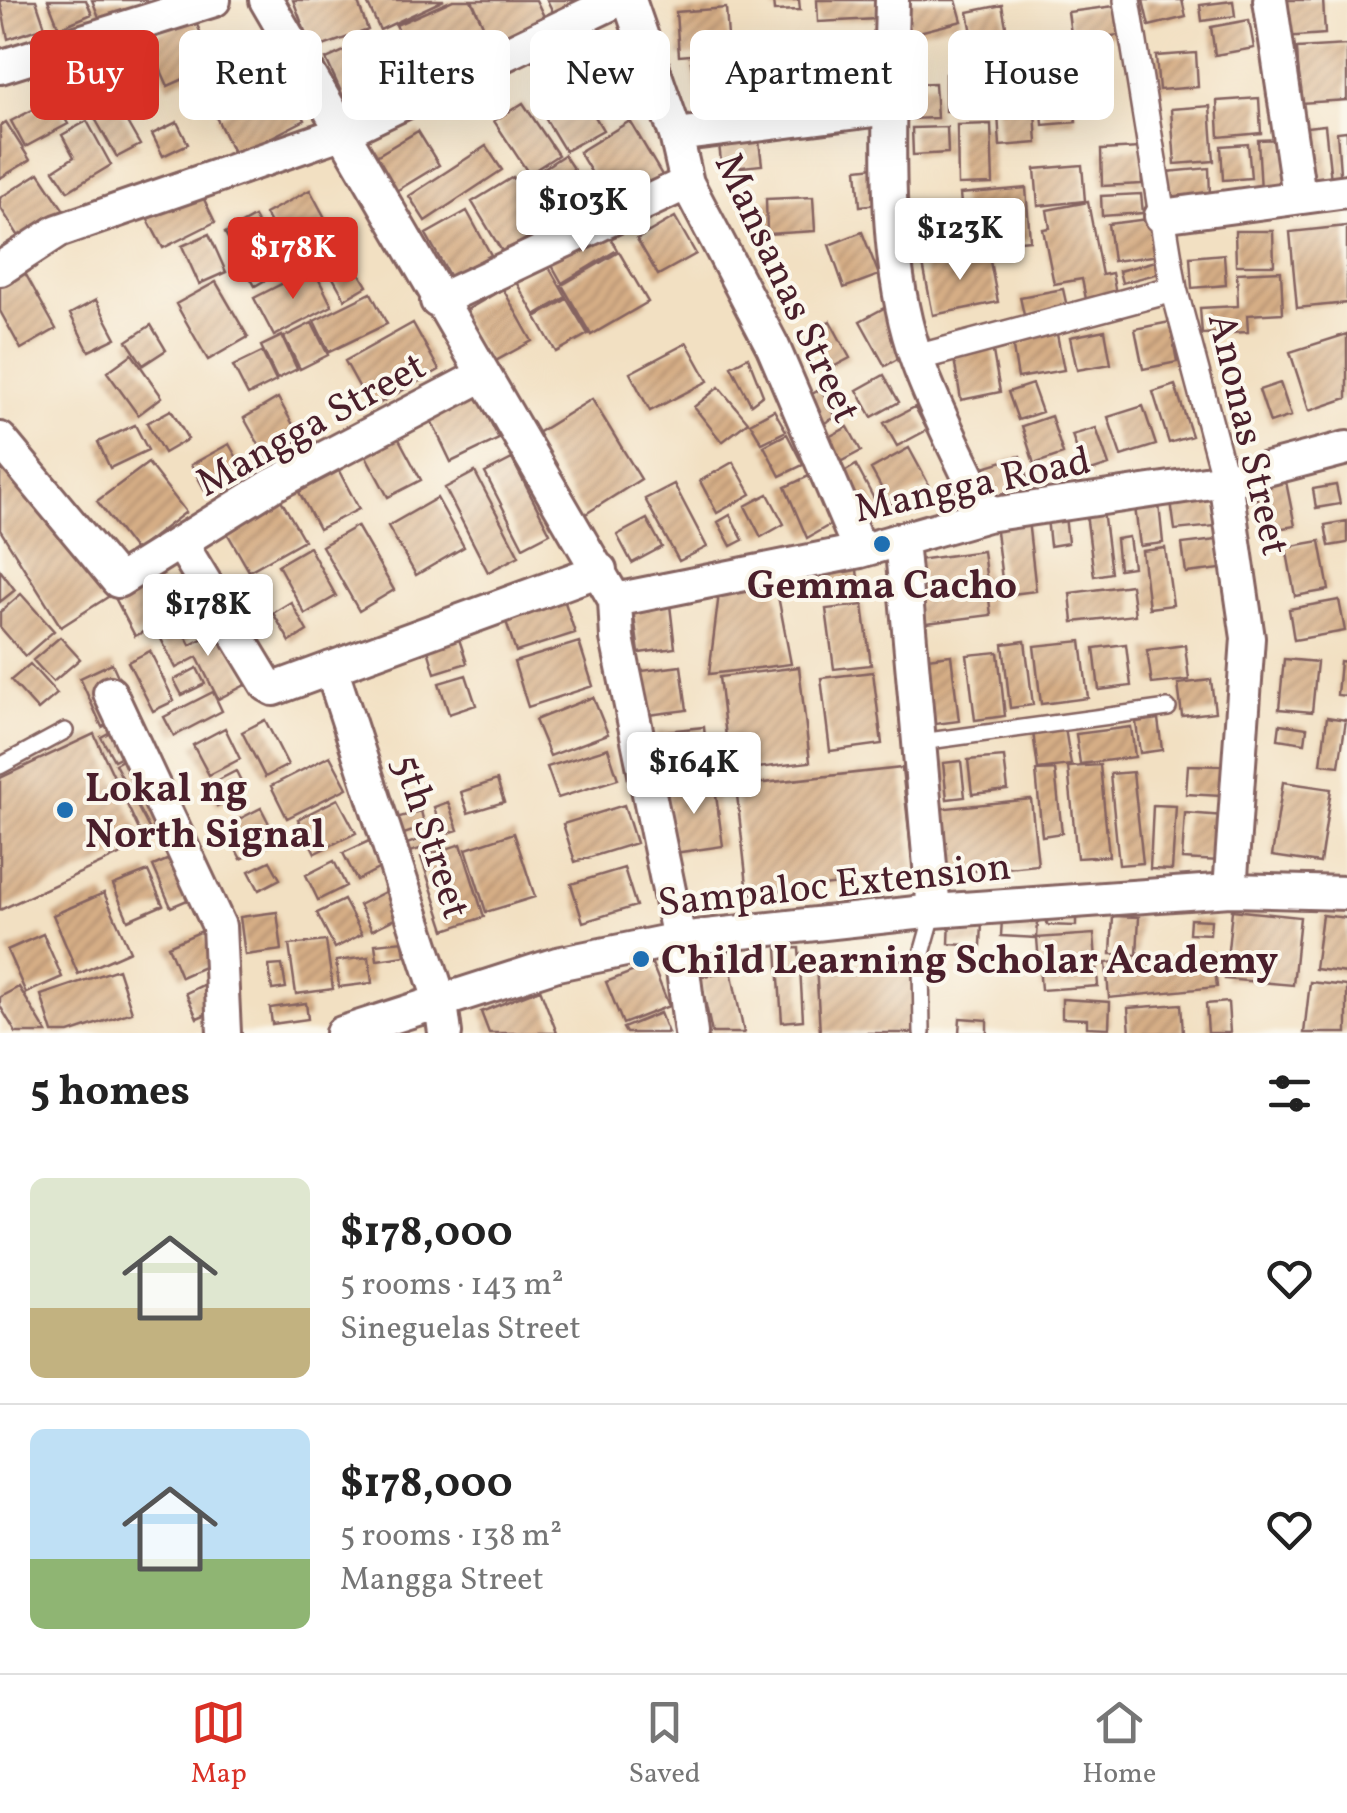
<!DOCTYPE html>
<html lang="en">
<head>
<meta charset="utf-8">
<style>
	body { margin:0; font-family:Vollkorn,serif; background:#f6f6f6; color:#222; height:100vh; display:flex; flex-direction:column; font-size:38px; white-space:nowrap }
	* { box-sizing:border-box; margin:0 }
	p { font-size:32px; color:#767676 }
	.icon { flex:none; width:55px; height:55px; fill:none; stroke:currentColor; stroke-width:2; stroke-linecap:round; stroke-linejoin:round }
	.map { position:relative; height:1033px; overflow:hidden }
	.details { display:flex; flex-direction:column; background:#fff; flex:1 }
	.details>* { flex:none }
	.banner { position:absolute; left:30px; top:30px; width:1288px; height:90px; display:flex; gap:20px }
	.price { position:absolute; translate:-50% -85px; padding:0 22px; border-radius:10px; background:#fff; color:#222; font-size:32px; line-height:65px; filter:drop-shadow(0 2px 5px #0008) }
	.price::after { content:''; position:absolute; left:50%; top:60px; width:30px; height:22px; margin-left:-15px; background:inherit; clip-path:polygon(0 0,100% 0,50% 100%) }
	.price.active { background:#d93025; color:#fff }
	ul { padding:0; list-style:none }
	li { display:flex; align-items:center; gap:30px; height:250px; padding:0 30px }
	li+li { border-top:2px solid #e0e0e0 }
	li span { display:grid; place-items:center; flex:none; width:280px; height:200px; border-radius:15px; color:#555 }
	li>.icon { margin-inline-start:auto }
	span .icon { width:120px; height:120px; fill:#fffc; stroke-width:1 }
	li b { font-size:42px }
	h2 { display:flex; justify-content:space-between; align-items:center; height:120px; padding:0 30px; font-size:42px }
	.pill { padding:0 35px; border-radius:15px; background:#fff; box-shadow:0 10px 40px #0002; font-size:35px; line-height:90px }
	.pill.active { background:#d93025; color:#fff }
	.menu { display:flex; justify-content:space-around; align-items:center; height:140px; border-top:2px solid #e0e0e0; background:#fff; font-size:28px; color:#767676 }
	.menu a { display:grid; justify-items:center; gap:5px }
	.menu .active { color:#d93025 }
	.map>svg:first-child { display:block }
	.building { fill:url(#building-hatch) }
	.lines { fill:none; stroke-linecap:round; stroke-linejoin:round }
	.service-casing { stroke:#856360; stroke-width:20 }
	.pedestrian-casing { stroke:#856360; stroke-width:30 }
	.minor-casing { stroke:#856360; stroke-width:38 }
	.service { stroke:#fff; stroke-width:15 }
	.pedestrian { stroke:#fff; stroke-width:25 }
	.minor { stroke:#fff; stroke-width:32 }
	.poi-dot { fill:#1f6fb2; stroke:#fbf7ec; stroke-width:4 }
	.labels { text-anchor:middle; stroke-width:8; stroke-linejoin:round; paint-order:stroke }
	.street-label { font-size:40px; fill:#4a1f2b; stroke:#fbf7ec }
	.poi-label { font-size:40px; font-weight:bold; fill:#4a1f2b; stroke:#fbf7ec; text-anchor:start }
</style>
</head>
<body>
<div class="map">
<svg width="1347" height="1033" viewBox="0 0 1347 1033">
	<defs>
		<pattern id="building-hatch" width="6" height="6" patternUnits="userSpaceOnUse" patternTransform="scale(2.5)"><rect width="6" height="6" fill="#d6ae86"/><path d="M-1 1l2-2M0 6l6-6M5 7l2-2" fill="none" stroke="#b08d6e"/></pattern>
	</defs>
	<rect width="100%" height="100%" fill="#fbf7ec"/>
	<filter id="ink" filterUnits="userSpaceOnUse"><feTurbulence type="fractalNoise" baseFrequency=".01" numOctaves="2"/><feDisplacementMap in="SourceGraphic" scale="20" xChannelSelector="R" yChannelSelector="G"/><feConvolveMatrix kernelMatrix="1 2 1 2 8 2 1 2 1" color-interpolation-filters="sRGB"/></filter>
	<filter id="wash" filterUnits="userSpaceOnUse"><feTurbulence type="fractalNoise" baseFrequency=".0048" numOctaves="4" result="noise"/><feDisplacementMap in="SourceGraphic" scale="40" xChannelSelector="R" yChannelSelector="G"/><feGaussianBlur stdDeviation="2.25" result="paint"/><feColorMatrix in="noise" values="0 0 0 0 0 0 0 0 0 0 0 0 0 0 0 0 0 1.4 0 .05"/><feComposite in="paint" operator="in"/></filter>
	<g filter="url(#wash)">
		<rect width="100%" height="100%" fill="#f2e0c2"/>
		<g id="blocks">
			<path class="building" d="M0,0h36l9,27 -37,12z
				M48,0h38l6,14 -33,14z
				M92,0h54l2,4 -47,18z
				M293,0h64l11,30 -56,20z
				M366,0h78l-64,30z
				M453,0h18l12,25 -11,-25h64l13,27 -125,58 -28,-60z
				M547,0h35l-28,14z
				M773,0h26l1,10 -26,1z
				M817,0h59l1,19 -59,3z
				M902,0h54l6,21 -51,13z
				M1143,0h39l4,17 -37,9z
				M1280,0h43l2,34 -42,3z
				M1233,1l2,15 -33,5 -2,-16z
				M1002,5l6,32 -34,7 -6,-32z
				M1115,6l4,29 -47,6 -4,-29z
				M726,8l3,44 -50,4 -3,-44z
				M194,18l21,47 -47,21 -21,-47z
				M1249,20l5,28 -39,7 -4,-28z
				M607,31l22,42 -35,19 -23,-42z
				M384,33l28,60 -58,27 -28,-61z
				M135,35l18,35 -33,15 -16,-35z
				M1347,45v55l-47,3 -3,-55z
				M255,52l14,26 -43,23 -14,-26z
				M824,52l4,42 -57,5 -4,-42z
				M743,53l10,58 -52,8 -10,-57z
				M886,53l1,50 -45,1 -2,-50z
				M1196,53l2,34 -39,3 -3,-34z
				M78,55l13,22 -25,15 -13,-23z
				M1071,67l5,55 -33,3 -4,-56z
				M945,74h37v37h-37z
				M285,81l20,39 -70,36 -19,-39z
				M935,83l2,35 -29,1 -2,-35z
				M1034,94l3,49 -37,3 -3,-49z
				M583,96l20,34 -38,21 -20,-33z
				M1259,98l2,35 -42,4 -2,-36z
				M54,99l14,25 -43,23 -14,-26z
				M116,103l24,42 -23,12 -24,-42z
				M523,103l35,52 -29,19 -35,-53z
				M1210,106l4,55 -39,3 -4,-55z
				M87,121l24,44 -43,26 -14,-21 20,-13 -12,-22z
				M630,121l32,54 -51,30 -32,-53z
				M6,122l24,38 -30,18v-52z
				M177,122l11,22 -25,12 -11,-22z
				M991,124l2,60 -35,1 -1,-60z
				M1325,125l6,55 -28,4 -6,-56z
				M947,127l1,26 -35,2 -1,-27z
				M418,131l21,34 -51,31 -20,-35z
				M1347,131v54l-6,1 -4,-54z
				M758,133l4,32 -40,4 -4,-32z
				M1286,139l2,49 -27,2 -3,-50z
				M1248,144l3,34 -28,2 -2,-34z
				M486,146l16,24 -77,51 -16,-25z
				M1140,148l2,36 -40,2 -1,-36z
				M564,155l32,48 -32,21 -32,-48z
				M1082,165l3,36 -47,5 -3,-37z
				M884,166l3,37 -27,3 -3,-37z
				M1209,168l1,28 -42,4 -1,-28z
				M39,173l30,45 -44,28 -25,-39v-9z
				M513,177l31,51 -41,25 -31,-51z
				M198,187l17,35 -52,26 -18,-34z
				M1026,188l4,52 -65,6 -5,-52z
				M310,190l28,52 -45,24 -28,-52z
				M1141,194l2,19 -41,3 -1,-20z
				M813,197l2,34 -48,3 -1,-35z
				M1088,202l14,73 10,-2 5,26 -30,5 -5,-25 -28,5 -11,-55 7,-1 -3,-18z
				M467,211l24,44 -41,22 -24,-43z
				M254,217l30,52 -29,17 -30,-53z
				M675,217l21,37 -38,21 -21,-36z
				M1156,218l5,37 -48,6 -5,-37z
				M1347,226v77l-50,5 -7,-76z
				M605,228l12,22 -55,33 -13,-23z
				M1235,231h38l1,34h-38z
				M862,232l17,43 -35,13 -15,-43z
				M209,234l17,38 -27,12 -17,-38z
				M988,251l10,51 -65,13 -10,-51z
				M619,252l29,50 -57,33 -29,-50z
				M1224,254l2,31 -34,3 -2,-31z
				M349,255l18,31 -22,13 -18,-32z
				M1156,261l4,12 -38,10 -3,-12z
				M547,264l19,33 -31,18 -19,-33z
				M313,268l19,38 -58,30 -20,-38z
				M1281,271l2,42 -36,2 1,17 -46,2 -2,-26 38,-2 -1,-33z
				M25,273l31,56 -35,20 -21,-38v-25z
				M216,282l32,55 -40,23 -32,-56z
				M503,289l29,52 -42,23 -30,-50z
				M1063,289l4,18 -43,8 -4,-18z
				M371,293l16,31 -58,28 -15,-31z
				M567,299l21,35 -32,18 -20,-35z
				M96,300l20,38 -27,13 -19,-37z
				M886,307l24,45 -25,14 -25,-45z
				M830,321l20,37 -21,11 -19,-37z
				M1170,322l7,40 -34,7 -8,-40z
				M312,323l16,32 -28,14 -16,-32z
				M413,323l26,47 -68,38 -26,-47z
				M1055,324l9,46 -46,8 -5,-30z
				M151,325l15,25 -23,15 -16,-24z
				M1105,330l6,34 -34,6 -7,-33z
				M1347,334v64l-38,13 -19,-59z
				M282,336l15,33 -20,10 -16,-33z
				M687,343l21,38 -58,30 -20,-38z
				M992,346l8,46 -39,8 -8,-47z
				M262,352l14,29 -28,14 -15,-29z
				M132,354l30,43 -24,18 -31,-43z
				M748,357l15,38 -12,9 -20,-38z
				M884,375l15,27 -27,15 -15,-27z
				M1280,383l11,33 -21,7 -11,-33z
				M1032,384l10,28 -24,8 -10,-28z
				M1175,385l17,51 -23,7 -16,-51z
				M719,387l29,35 -26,20 -28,-35z
				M821,389l15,28 -16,8 -15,-27z
				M476,393l23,46 -48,23 -22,-46z
				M278,398l23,41 -34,20 -23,-41z
				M592,399l49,80 -57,36 -50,-80z
				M1143,406l13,39 -35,11 -13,-39z
				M915,407l12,23 -30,16 -13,-23z
				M171,410l17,29 -24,14 -17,-30z
				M774,410l12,21 -24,12 -12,-20z
				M1051,416l12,38 -29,10 -12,-38z
				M135,425l13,25 -38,18 -12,-26z
				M392,426l29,54 -33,17 -29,-54z
				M848,427l13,24 -27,14 -13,-24z
				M1096,428l13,37 -24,8 -13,-38z
				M787,434l16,31 -23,11 -16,-30z
				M229,444l16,28 -38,22 -16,-29z
				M909,448l20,37 -38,20 -20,-36z
				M1020,456l10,29 -36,12 -10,-30z
				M512,459l38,74 -27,14 -38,-74z
				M733,462l18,32 -34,19 -17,-32z
				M148,463l38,49 -51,39 -38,-50z
				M856,465l25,47 -22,12 -25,-46z
				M6,468l105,127 -50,32 -61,-97v-58z
				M339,471l20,38 -40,20 -20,-37z
				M475,472l44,84 -31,16 -43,-84z
				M1284,472l11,54 -32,5 -10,-54z
				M811,475l22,48 -26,15 -22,-51z
				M674,484l33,63 -28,14 -34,-62z
				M1336,485l4,19 -24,4 -3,-19z
				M277,493l27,47 -55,31 -27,-47z
				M768,494l16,30 -23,13 -16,-31z
				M1212,495l4,31 -41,4 -4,-29z
				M437,498l27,49 -48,28 -28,-49z
				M1159,504l4,39 -23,3 -5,-39z
				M1103,511l8,62 -17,3 -8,-63z
				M730,515l13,25 -12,6 -13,-24z
				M1065,516l3,27 -18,3 -3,-28z
				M647,519l15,28 -30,16 -15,-28z
				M1028,520l8,71 -32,4 -9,-71z
				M1347,521v22l-18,3 -4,-21z
				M357,526l37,64 -35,21 -37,-65z
				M1129,537l4,30 -14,2 -3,-30z
				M1217,540l4,29 -35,4 -4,-29z
				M1320,541l9,49 -34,6 -9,-49z
				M309,547l27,49 -31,18 -27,-49z
				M1165,548l8,57 -24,3 -7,-57z
				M983,551l8,64 -73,9 -8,-63z
				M856,560l3,29 -31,4 -4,-29z
				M0,570l15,20 -15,12z
				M154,571l22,44 -41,21 -23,-44z
				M193,572l22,40 -20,17 -24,-46z
				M774,575l17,89 -82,10 11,-89z
				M1131,585l4,30 -62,7 -3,-29z
				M562,593l13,40 -59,19 -13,-40z
				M21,594l33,37 -29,25 -25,-29v-15z
				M1339,600l6,31 -51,9 -5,-31z
				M291,602l16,29 -17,11 -17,-29z
				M670,605l5,43 -36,5 -6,-44z
				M863,605l8,60 -37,4 -8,-60z
				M180,625l10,20 31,-16 28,54 -31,16 -21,-42 -21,11 -17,-33z
				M456,630l11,33 -32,10 -10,-33z
				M60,637l20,22 -27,23 -20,-22z
				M1025,641l8,64 -23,3 -7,-64z
				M1081,641l7,57 -47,6 -7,-58z
				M579,642l14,44 -65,21 -14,-45z
				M1126,644l5,42 -32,4 -5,-42z
				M1185,645l4,35 -37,4 -5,-34z
				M150,651l24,50 -21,10 -25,-49z
				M998,652l7,64 -30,4 -8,-65z
				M951,655l8,66 -32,4 -8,-66z
				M1284,659l33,3 -5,50 -33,-3z
				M1340,661l7,1v34l-10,-1z
				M112,663l22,49 -32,15 -22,-49z
				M30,664l27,30 -19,16 -27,-30z
				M681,666l6,44 -47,6 -6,-44z
				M799,667l11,95 -80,9 -11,-94z
				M197,668l8,16 -23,11 -8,-15z
				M873,672l9,72 -52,7 -9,-73z
				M466,675l10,30 -27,9 -10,-31z
				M1211,680l4,32 -33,4 -4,-32z
				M213,692l9,19 -48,25 -10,-19z
				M593,697l15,37 -58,22 -15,-36z
				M1327,717l19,3 -7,46 -18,-2z
				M137,718l12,24 -35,18 -13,-23z
				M1158,719l4,31 -22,3 -4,-31z
				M265,720l23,45 -23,12 -23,-45z
				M1280,724l27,4 -2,15 -27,-4z
				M704,727l3,31 -46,6 -4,-32z
				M1131,727l4,30 -55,7 -4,-30z
				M225,728l15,31 -31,16 -16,-30z
				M1065,728l6,37 -33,4 -5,-37z
				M94,734l51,109 -145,67v-132z
				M151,745l11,21 -36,19 -11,-21z
				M608,748l10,31 -60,19 -11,-31z
				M330,756l17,32 -60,30 -16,-32z
				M1004,757l4,33 -36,4 -4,-34z
				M961,761l4,36 -18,2 -4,-36z
				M1100,765l9,91 -32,2 -9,-91z
				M1188,765l36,1 -2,30 -36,-2z
				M902,768l12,108 -166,18 -12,-108z
				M161,769l25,48 -34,17 -25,-47z
				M1055,770l7,63 -20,3 -6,-65z
				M236,771l10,20 -29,15 -10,-20z
				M1133,772l10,91 -24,2 -9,-91z
				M497,780l7,22 -36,11 -7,-21z
				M714,781l9,65 -49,7 -8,-67z
				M1283,782l48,7 -11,74 -48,-7z
				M338,799l18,34 -41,20 -17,-34z
				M1031,799l7,66 -94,9 -7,-65z
				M448,802l10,28 -16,5 -8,-28z
				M624,805l12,38 -61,19 -12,-38z
				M1153,805l23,1 -4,64 -22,-1z
				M261,808l17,33 -37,18 -17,-32z
				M421,811l4,16 -24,8 -5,-17z
				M1185,813l39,3 -3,45 -39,-2z
				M514,833l21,64 -49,15 -20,-63z
				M424,838l3,9 -24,7 -2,-8z
				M369,841l13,26 -25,13 -14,-27z
				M461,844l23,73 -39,13 -24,-73z
				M188,851l18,41 -35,15 -18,-41z
				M270,861l10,18 -21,11 -10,-19z
				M334,861l12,25 -28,14 -12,-25z
				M624,868l12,38 -53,16 -12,-38z
				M148,871l15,34 -35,15 -15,-35z
				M387,891l13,25 -28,14 -13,-25z
				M104,893l26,58 -52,23 -25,-59z
				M344,900l18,34 -27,14 -18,-35z
				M1232,910l68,7 -7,68 -68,-6z
				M277,912l5,38 -37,5 -5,-38z
				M1322,915l25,3v55l-32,-4z
				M1047,916l29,2v8l-29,-1z
				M1113,916l26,1 -2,38 -26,-1z
				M950,919l32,2 -1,25 -32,-2z
				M1002,919l36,2 -1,17 57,-4 4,52 -57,4 -4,-52 -36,-2z
				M1190,919l21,1 -1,14 -21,-1z
				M202,931l13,31 -34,15 -13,-31z
				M43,934l19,43 -36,16 -19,-43z
				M326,941l7,48 -37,5 -7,-49z
				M403,941l2,15 -28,4 -2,-16z
				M799,948l4,72 -21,2 -5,-73z
				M1213,952l4,35 -108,11 -3,-35z
				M369,957l3,26 -33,4 -3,-26z
				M912,960l3,73h-95l-4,-69z
				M652,964l17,42 -46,18 -17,-42z
				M282,965l4,23 -14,2 -3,-24z
				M118,969l14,43 -63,21h-16l-12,-38z
				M731,970l13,63h-32l-12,-56z
				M209,982l12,26 -24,10 -11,-25z
				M1310,982l37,4v47h-43z
				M19,987l28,46h-31l-16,-27v-9z
				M540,989l17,44h-68l-8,-21z
				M1062,999l48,3 -1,26 -22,-1v-8l-25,-1z
				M1228,1002l2,31h-22l-2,-29z
				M306,1003l2,16 -36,5 -2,-16z
				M1181,1004l2,29h-53l-2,-25z
				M660,1013l8,20h-42l-3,-5z
				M960,1018l27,2v13h-28z"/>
		</g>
	</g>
	<g filter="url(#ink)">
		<use href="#blocks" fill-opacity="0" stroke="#856360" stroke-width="2.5"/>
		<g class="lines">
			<defs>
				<path id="service" d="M921,742l247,-34
					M0,766l65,-35
					M922,1033l-1,-76 13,-46"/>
				<path id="pedestrian" d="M1127,0l47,289 51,191
					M916,358l258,-69"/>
				<path id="minor" d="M266,0l349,600 2,38 62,301 12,94
					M629,0l47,135 11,48 86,164 87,204
					M892,0c-2,110 -13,256 25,360 19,53 47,104 70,155
					M1270,0l29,195
					M0,67l214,-67
					M676,135l214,-27
					M1161,216l186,-25
					M0,269l58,-38 283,-98 277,-133
					M437,301l250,-118
					M0,439l118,142 153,-95 210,-110
					M1225,480l23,158 -18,252
					M901,539l33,372
					M182,545l85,140 7,4 326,-119
					M615,600l245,-49 127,-36 238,-35 122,-32
					M331,668l110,335 4,30
					M110,693l109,233 5,107
					M342,1033l215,-69 122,-25 255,-28 296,-21 117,3"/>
			</defs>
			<use href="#service" class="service-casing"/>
			<use href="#pedestrian" class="pedestrian-casing"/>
			<use href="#minor" class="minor-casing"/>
			<use href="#service" class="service"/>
			<use href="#pedestrian" class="pedestrian"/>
			<use href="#minor" class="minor"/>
		</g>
	</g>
	<g class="poi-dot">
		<circle cx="882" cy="544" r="10"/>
		<circle cx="65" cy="810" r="10"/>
		<circle cx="641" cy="959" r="10"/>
	</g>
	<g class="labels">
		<g class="street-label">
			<text transform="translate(789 287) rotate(65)" y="14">Mansanas Street</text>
			<text transform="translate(310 423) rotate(-29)" y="14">Mangga Street</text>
			<text transform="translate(1250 434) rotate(77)" y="14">Anonas Street</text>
			<text transform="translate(972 483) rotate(-12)" y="14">Mangga Road</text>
			<text transform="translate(433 836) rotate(72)" y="14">5th Street</text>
			<text transform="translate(834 883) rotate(-6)" y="14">Sampaloc Extension</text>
		</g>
		<g class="poi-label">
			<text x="882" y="598" text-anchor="middle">Gemma Cacho</text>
			<text x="85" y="801">Lokal ng<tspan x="85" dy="46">North Signal</tspan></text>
			<text x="661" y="973">Child Learning Scholar Academy</text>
		</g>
	</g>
</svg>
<b class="price" style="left:583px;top:255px">$103K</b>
<b class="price" style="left:960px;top:283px">$123K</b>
<b class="price active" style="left:293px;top:302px">$178K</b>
<b class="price" style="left:208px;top:659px">$178K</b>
<b class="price" style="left:694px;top:817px">$164K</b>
<div class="banner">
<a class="pill active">Buy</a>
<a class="pill">Rent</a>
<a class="pill">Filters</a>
<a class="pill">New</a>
<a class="pill">Apartment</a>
<a class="pill">House</a>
</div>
</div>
<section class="details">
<h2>5 homes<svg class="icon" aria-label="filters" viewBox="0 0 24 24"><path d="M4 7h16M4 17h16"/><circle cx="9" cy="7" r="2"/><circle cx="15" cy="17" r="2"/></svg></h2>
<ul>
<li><span style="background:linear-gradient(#dfe7d0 65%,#c2b280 0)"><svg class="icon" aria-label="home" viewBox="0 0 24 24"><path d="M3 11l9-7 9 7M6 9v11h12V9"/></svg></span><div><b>$178,000</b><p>5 rooms · 143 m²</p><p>Sineguelas Street</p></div><svg class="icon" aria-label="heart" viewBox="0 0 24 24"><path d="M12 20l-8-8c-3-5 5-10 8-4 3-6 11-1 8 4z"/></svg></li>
<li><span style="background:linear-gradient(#bfe0f5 65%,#8fb573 0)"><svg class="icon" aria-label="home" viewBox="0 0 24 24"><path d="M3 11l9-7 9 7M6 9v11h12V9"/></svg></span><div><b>$178,000</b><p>5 rooms · 138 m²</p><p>Mangga Street</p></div><svg class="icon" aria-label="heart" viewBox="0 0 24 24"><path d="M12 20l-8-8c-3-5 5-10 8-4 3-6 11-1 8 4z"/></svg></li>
</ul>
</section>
<nav class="menu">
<a class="active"><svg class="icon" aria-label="map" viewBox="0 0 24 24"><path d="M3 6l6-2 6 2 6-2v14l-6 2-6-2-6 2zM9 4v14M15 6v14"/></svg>Map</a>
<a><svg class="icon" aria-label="saved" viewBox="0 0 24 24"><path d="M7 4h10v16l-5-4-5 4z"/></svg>Saved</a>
<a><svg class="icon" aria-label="home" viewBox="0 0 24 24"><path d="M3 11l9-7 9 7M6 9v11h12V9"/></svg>Home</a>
</nav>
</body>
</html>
